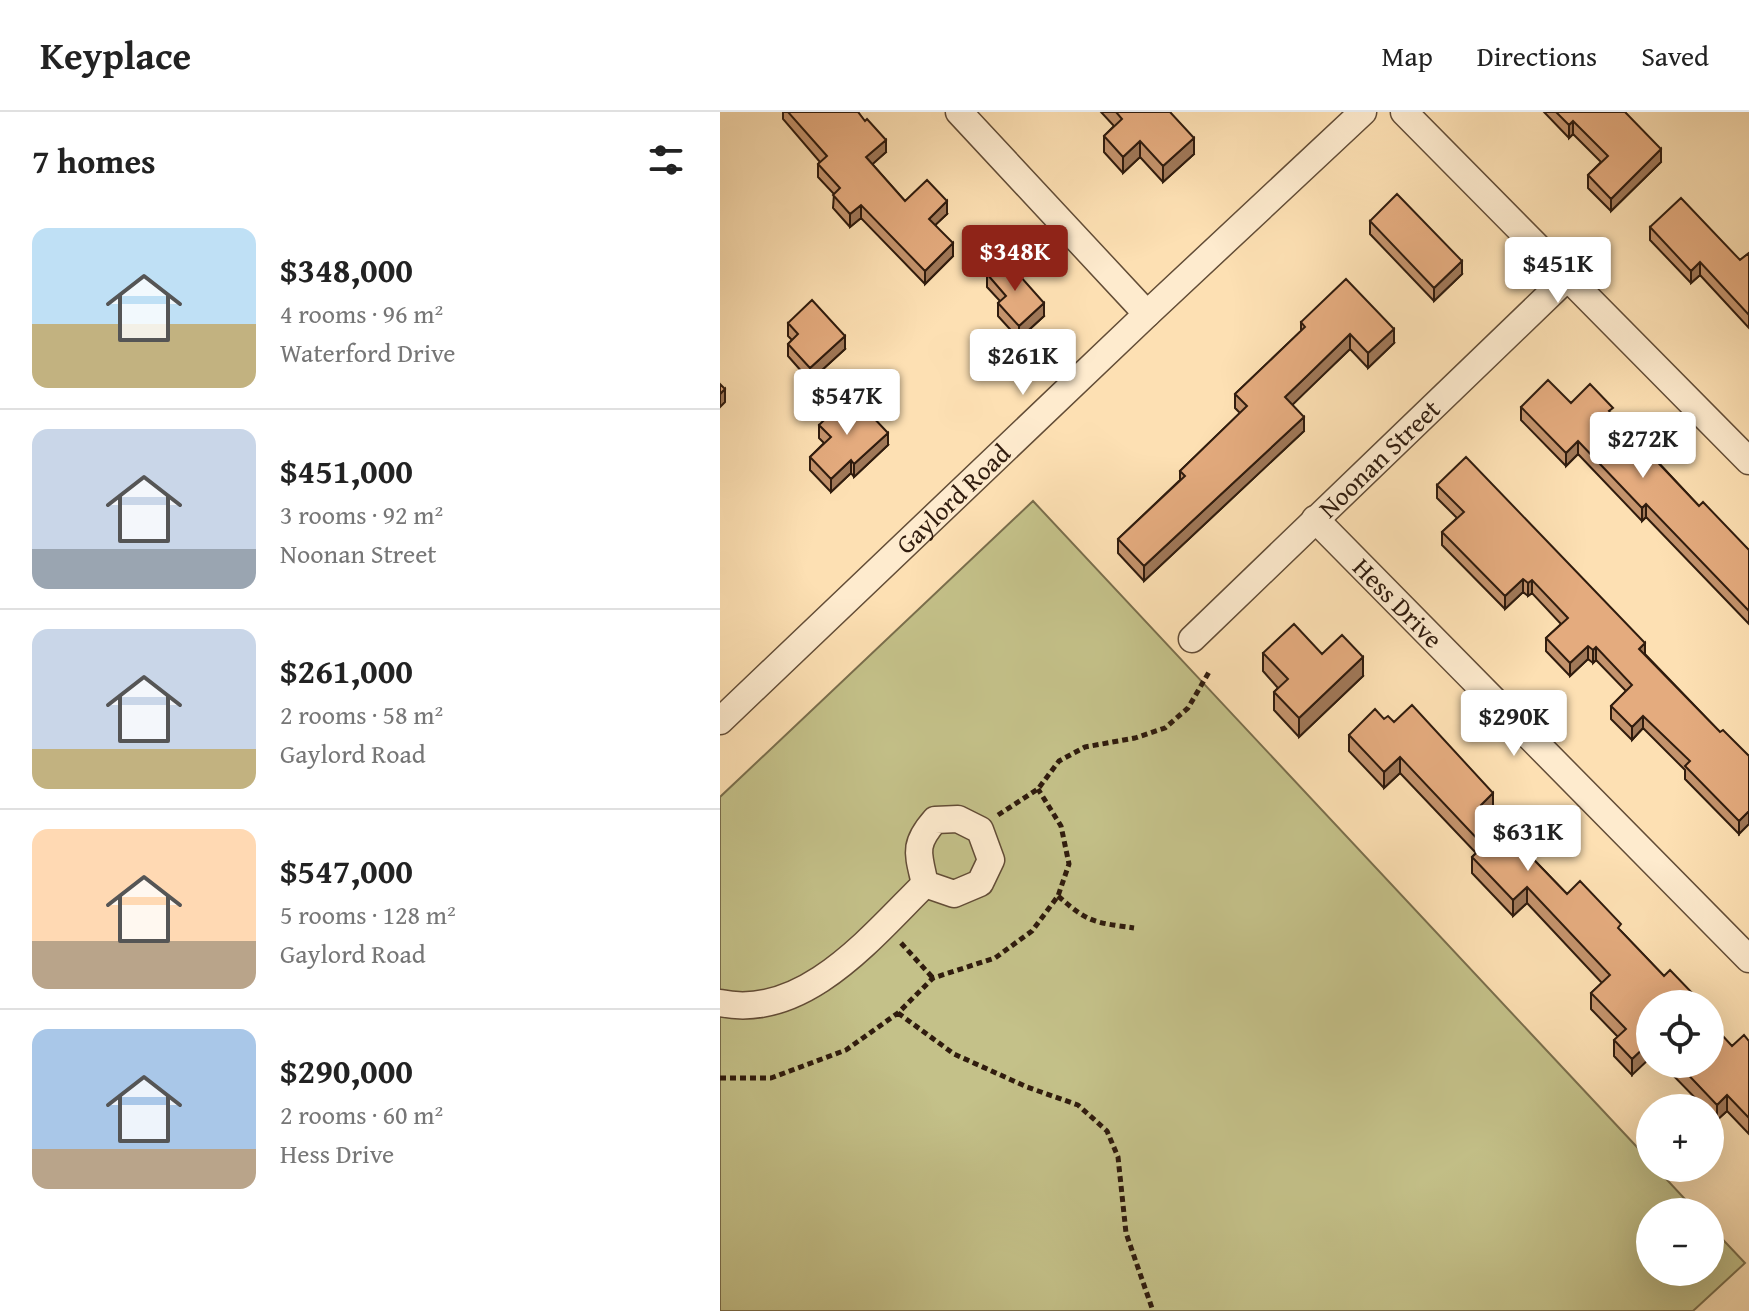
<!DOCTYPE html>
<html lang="en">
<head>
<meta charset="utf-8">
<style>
	body { margin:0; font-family:"Gentium Book Plus",serif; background:#f6f6f6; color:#222; height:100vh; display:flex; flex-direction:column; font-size:30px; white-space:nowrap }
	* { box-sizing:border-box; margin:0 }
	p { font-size:26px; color:#767676 }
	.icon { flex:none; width:44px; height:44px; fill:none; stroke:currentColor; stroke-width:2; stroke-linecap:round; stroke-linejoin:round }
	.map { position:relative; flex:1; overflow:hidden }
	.sheet { display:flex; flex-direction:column; background:#fff; width:720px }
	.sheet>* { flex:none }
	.buttons { position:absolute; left:916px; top:878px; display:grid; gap:16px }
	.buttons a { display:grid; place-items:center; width:88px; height:88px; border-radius:50%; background:#fff; box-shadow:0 8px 32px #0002; font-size:40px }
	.price { position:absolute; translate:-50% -68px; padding:0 18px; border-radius:8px; background:#fff; color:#222; font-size:26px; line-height:52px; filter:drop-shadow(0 2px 4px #0008) }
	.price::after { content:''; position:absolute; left:50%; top:48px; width:24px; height:18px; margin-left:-12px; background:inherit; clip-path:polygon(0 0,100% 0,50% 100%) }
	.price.active { background:#8f2418; color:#fff }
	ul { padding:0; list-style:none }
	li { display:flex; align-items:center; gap:24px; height:200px; padding:0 32px }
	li+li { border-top:2px solid #e0e0e0 }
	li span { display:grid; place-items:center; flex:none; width:224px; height:160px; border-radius:16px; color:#555 }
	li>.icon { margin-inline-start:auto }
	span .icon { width:96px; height:96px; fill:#fffc; stroke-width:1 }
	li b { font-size:34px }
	h2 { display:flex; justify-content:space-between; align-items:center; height:96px; padding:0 32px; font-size:34px }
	header { display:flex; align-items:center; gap:48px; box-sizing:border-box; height:112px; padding:0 40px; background:#fff; border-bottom:2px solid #e0e0e0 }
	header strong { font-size:38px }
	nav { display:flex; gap:44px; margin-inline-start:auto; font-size:28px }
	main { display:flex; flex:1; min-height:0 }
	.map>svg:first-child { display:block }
	.green { fill:#c4c189; stroke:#7a6e4c; stroke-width:2 }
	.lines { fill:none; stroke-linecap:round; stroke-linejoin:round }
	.minor-casing { stroke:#634d37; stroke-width:29 }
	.path { stroke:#301c0e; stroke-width:5; stroke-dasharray:6 4; stroke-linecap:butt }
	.minor { stroke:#feebce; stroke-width:26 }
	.wall { fill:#c4936c; stroke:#301c0e; stroke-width:2 }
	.shaded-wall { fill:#a07858; stroke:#301c0e; stroke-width:2 }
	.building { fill:#e4ab7e; stroke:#301c0e; stroke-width:2 }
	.labels { text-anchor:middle; stroke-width:6; stroke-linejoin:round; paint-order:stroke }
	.street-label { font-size:26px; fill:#301c0e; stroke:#feebce }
</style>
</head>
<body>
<header>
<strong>Keyplace</strong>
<nav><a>Map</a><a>Directions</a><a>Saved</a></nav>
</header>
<main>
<section class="sheet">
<h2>7 homes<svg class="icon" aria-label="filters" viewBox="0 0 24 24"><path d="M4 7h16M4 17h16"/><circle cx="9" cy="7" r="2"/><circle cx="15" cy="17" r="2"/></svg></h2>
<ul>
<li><span style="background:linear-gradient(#bfe0f5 60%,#c2b280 0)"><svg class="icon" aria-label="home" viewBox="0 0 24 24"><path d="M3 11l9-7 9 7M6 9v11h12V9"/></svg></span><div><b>$348,000</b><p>4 rooms · 96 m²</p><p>Waterford Drive</p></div></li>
<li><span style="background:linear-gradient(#c9d6e8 75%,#9aa5b1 0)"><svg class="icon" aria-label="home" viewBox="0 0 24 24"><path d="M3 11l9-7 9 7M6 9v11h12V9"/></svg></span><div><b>$451,000</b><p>3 rooms · 92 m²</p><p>Noonan Street</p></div></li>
<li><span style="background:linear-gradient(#c9d6e8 75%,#c2b280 0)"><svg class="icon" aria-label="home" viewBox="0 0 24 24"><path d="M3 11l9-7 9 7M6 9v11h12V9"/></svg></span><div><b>$261,000</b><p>2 rooms · 58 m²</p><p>Gaylord Road</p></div></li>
<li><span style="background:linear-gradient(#ffd9b3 70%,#b9a48a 0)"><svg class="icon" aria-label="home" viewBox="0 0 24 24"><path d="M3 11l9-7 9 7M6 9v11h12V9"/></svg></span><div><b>$547,000</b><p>5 rooms · 128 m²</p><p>Gaylord Road</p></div></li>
<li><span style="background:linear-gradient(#a9c7e8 75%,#b9a48a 0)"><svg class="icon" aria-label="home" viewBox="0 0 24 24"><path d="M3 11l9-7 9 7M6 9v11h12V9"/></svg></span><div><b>$290,000</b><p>2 rooms · 60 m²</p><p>Hess Drive</p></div></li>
</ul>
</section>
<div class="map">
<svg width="1029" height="1199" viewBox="0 0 1029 1199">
	<rect width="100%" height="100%" fill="#fde0b3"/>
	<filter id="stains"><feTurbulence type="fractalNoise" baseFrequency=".0025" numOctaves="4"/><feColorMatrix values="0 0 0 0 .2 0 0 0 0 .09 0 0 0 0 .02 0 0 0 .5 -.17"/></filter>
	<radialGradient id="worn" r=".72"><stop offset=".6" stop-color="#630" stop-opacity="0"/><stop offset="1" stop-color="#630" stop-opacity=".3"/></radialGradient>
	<path class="green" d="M313,389l617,660v7h6l41,44h-47v60h60v-46l35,37 -52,48h-973v-514z"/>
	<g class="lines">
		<defs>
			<g id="minor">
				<path d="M239,0l188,202"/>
				<path d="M684,0l345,349"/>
				<path id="s1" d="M595,407l434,440"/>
				<path id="s2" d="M472,527l375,-361"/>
				<path id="s3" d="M0,609l427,-407 216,-202"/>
				<path d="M238,707l22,11 11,30 -11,23 -26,11 -29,-10c-7,-31 -12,-39 10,-64z"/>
				<path d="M0,891c84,18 152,-67 205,-119"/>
			</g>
		</defs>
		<use href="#minor" class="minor-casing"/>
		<path class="path" d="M278,703l40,-26 21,-28 26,-14 50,-9 30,-10 23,-20 21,-36
			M338,784c31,27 35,26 76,32
			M181,831l32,35
			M178,901l56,41 73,33 51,18 29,26 11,26 8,76 27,78
			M0,966h51l75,-28 52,-37 35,-35 62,-20 37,-27 26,-35 11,-32 -8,-38 -23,-37"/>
		<use href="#minor" class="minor"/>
	</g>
	<path class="wall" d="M63,0h75l28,40 -14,12 33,37 42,13 -12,11 18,31 -28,28 -64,-66 -11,9 -17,-19 1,-14 -16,-17v-13l2,-2 -37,-43z
		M381,0h69l24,42 -31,28 -23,-25 -17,16 -19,-21v-16l10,-10z
		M824,0h81l36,50 -50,49 -23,-23v-13l13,-13 -28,-28 -4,4z
		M650,109l92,53 -28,27 -64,-67z
		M930,115l90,33 9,-7v75l-49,-53 -9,8 -41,-43z
		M267,162l57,42 -25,23 -21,-23v-13l2,-2 -13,-14z
		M581,210l93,21 -26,25 -18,-19 -42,40 -16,16 12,26 -160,150 -26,-28v-14l62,-59v-9l60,-58 -5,-5v-14l66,-63z
		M68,211l57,26 -35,32 -22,-25v-12l4,-4 -4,-4z
		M851,291l42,11 86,92 50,44v74l-103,-107 -4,4 -64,-67 -12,12 -45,-46v-13z
		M99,313l69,20 -34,32 -3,-4 -20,19 -21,-22v-13l14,-14 -5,-5z
		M717,373l208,169 75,78 29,24 -10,78 -54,-55v-9l-42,-42 -11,12 -21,-21v-13l15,-15 -30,-31 -3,3 -5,-4 -18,17 -24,-25v-13l15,-14 -29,-31 -4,3 -5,-4 -18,17 -63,-64v-13l15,-14 -20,-20z
		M543,541l59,1 41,22 -64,61 -25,-27v-18l4,-4 -15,-17z
		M664,607l109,90 -4,4 78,81 54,37 43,45 32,28h-46l-18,71 -18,-19v-16l4,-3 -27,-28v-16l11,-10 -75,-80 -14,13 -41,-43v-16l4,-4 -76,-80 -16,15 -35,-37v-16z
		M1029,929v93l-22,-23 -10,9 -7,-7v-5h-5l-43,-44h48l22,-18z"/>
	<path class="shaded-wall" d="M853,9v13l-4,4v-13z
		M474,26v16l-31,28v-16z
		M166,28v12l-20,18v-13z
		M420,29v16l-17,16v-16z
		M941,37v13l-50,49v-12z
		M227,89v13l-18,17v-12z
		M141,93v13l-11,9v-13z
		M233,131v13l-28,28v-13z
		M742,149v13l-28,27v-13z
		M980,150v13l-9,8v-12z
		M324,191v13l-25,23v-13z
		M674,217v14l-26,25v-15z
		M630,222v15l-65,63v-15z
		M125,224v13l-35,32v-13z
		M5,277v13l-5,5v-13z
		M584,305v14l-160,150v-15z
		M168,321v12l-34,32v-13z
		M858,329v13l-12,12v-13z
		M131,348v13l-20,19v-13z
		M926,392v13l-4,4v-13z
		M803,467v13l-18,17v-13z
		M812,468v13l-4,3v-13z
		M925,531v13l-6,-7z
		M868,534v13l-18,17v-13z
		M876,535v13l-3,3v-13z
		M643,545v19l-64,61v-19z
		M923,604v12l-11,12v-13z
		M680,645v16l-16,15v-16z
		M773,681v16l-12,12v-16z
		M1029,699v13l-10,10v-13z
		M807,775v16l-14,13v-16z
		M930,930v16l-18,17v-16z
		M1007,983v16l-10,9v-15z"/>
	<path class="building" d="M68,0h70l7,9 2,-2 19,21 -20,17 39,44 22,-21 20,21 -18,18 24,24 -28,28 -64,-66 -11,9 -17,-19 7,-7 -22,-24 9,-8z
		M396,0h54l24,26 -31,28 -23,-25 -17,16 -19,-21 18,-17z
		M836,0h69l36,37 -50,50 -23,-24 20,-19 -35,-35 -4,4z
		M677,82l65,67 -28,27 -64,-67z
		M961,86l59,62 9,-7v62l-49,-53 -9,9 -41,-44z
		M284,146l40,45 -25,23 -21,-23 8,-7 -19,-22z
		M626,167l48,50 -26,24 -18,-19 -42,41 -23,22 19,20 -160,149 -26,-27 67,-63 -5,-5 67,-65 -12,-12 70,-67 -4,-5z
		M92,188l33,36 -35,32 -22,-24 10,-10 -10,-11z
		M828,268l23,23 19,-19 23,24 -4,3 90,95 4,-4 46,48v61l-103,-107 -4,4 -64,-67 -12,12 -45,-46z
		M0,272l5,5 -5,5z
		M131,282l37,39 -34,31 -3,-4 -20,19 -21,-22 21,-20 -12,-12z
		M746,345l179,186 -6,6 81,83 3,-2 26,26v55l-10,10 -54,-55 5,-5 -47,-45 -11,11 -21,-21 21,-21 -36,-38 -3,3 -5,-4 -18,17 -24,-25 22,-20 -36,-38 -4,3 -5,-4 -18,17 -63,-64 22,-20 -27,-27z
		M574,512l28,30 20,-19 21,22 -64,61 -25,-26 14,-13 -25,-26z
		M692,593l81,88 -12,12 86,89 13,-13 41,43 -3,4 46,48 6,-6 26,27 -5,5 2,2h-43v38l-18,17 -18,-19 12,-11 -35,-36 19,-18 -83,-88 -14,13 -41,-43 12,-11 -84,-89 -16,15 -35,-37 26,-26 9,10 4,-3 6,6z
		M990,910l22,24 12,-11 5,6v77l-22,-23 -10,10 -39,-41h32z"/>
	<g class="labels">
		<g class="street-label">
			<text dy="9" stroke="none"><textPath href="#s2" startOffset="260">Noonan Street</textPath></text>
			<text dy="9" stroke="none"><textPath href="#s3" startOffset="322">Gaylord Road</textPath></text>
			<text dy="9" stroke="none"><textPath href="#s1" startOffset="118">Hess Drive</textPath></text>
		</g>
	</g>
	<rect width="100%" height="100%" filter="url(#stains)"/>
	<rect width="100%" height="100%" fill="url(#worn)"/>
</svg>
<div class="buttons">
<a><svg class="icon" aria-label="locate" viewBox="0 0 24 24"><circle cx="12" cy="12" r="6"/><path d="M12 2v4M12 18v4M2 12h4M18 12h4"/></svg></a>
<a>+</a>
<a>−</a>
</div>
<b class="price active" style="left:295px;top:181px">$348K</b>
<b class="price" style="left:838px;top:193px">$451K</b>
<b class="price" style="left:303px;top:285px">$261K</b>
<b class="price" style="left:127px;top:325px">$547K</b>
<b class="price" style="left:923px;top:368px">$272K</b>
<b class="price" style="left:794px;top:646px">$290K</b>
<b class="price" style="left:808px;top:761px">$631K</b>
</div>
</main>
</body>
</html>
